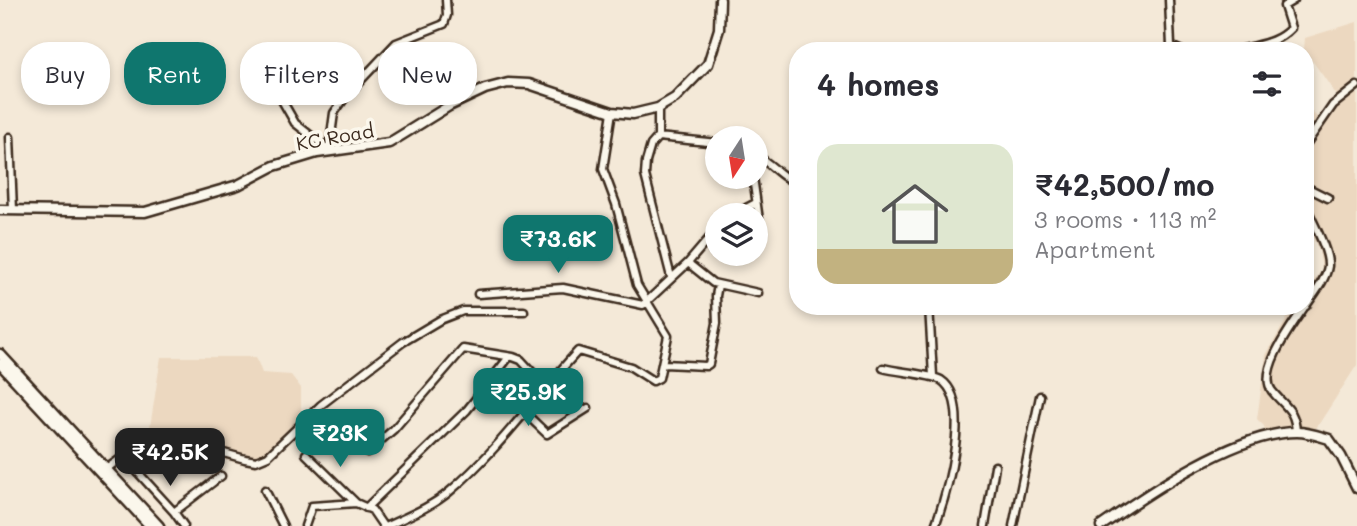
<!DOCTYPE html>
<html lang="en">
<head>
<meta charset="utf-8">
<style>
	body { margin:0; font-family:Mali,sans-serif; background:#f2f2f3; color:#2b2b33; height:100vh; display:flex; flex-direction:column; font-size:26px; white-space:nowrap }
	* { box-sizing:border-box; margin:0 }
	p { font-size:23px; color:#7c7c81 }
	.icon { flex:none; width:38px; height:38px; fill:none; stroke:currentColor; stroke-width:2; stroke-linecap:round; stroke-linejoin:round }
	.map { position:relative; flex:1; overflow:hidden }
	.panel { position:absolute; left:789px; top:42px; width:525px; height:273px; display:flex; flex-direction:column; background:#fff; border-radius:28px; box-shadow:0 4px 10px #0003 }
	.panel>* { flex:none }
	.hud { position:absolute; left:21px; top:42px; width:663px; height:63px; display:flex; gap:14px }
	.needle { width:46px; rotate:192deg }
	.buttons { position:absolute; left:705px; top:126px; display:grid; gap:14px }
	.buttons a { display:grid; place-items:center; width:63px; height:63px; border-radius:50%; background:#fff; box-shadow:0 4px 10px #0003; font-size:35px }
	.price { position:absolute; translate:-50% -60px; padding:0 16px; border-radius:14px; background:#0f766e; color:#fff; font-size:23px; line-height:46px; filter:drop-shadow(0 2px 4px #0008) }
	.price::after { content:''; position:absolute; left:50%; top:42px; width:21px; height:16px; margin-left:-10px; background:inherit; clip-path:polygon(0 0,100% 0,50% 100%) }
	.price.current { background:#222; color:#fff }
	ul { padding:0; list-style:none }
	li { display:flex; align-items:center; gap:21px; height:175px; padding:0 28px }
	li+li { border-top:2px solid #e1e1e2 }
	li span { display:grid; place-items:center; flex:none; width:196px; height:140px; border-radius:21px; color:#555 }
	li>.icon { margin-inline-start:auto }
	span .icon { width:84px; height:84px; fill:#fffc; stroke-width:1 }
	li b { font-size:30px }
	h2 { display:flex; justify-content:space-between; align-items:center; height:84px; padding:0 28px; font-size:30px }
	.pill { padding:0 24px; border-radius:28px; background:#fff; box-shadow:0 4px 10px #0003; font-size:24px; line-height:63px }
	.pill.current { background:#0f766e; color:#fff }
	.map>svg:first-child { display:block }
	.built { fill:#ecd8c0 }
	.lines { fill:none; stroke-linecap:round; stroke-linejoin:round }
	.minor-casing { stroke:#3b2a1e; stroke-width:11 }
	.major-casing { stroke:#3b2a1e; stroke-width:13 }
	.minor { stroke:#fbf7ec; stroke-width:6 }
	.major { stroke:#fbf7ec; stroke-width:8 }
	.labels { text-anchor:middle; stroke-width:7; stroke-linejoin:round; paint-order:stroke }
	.street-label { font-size:19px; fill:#3b2a1e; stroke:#fbf7ec }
</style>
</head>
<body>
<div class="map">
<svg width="1357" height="526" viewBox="0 0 1357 526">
	<rect width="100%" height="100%" fill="#f4e9d8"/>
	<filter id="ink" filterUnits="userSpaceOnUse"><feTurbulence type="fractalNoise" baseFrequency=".0143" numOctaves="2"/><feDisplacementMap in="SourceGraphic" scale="14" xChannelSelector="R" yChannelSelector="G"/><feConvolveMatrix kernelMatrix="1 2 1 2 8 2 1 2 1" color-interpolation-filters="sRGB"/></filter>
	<g filter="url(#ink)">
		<path class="built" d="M1357,22v343l-42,65 -37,1 -12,3 -2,-8 -7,-7 9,-64 28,-49h12v-14l16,-22 -3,-19 -13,-29v-116l15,15 19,-21 -36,-51 1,-11z
			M161,357h95l6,16 29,2 10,13v39l-47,40 -106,-27z"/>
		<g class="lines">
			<defs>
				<path id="minor" d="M1171,46l11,5
					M1167,51l4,-5 -2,-46
					M1236,51c20,-7 39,-6 55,-23l-7,-22 10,-6
					M272,83l23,40 34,27 5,-37 12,-17 50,-53 48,-19 3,-9 -1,-15
					M658,108v29l-7,8 -5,17 -1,13 26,102
					M10,137l3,73
					M658,137l60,6
					M1306,144l27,-39 24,-19
					M757,156c15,8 25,23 41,27
					M753,177l7,50
					M1306,187l22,11
					M1306,206c6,15 23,44 22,60 -2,14 -15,29 -22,40
					M733,215l23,-12
					M688,263l25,20 45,10
					M478,294l85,-6 80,17 45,-42 30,-35
					M929,306l4,70
					M664,364l42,2 3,-2 8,-41 -1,-27 2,-11
					M883,368c14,4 48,6 58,12 33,22 5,116 -6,146
					M524,412l23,22 41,-26
					M1296,432c-1,-23 -11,-25 -24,-41 -15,-21 22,-68 33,-85
					M367,452l27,-23 69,-80 50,8 8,3 24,26
					M306,454l50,49
					M123,456l51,56 47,-36
					M106,469l50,-35 89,25 11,2 12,-5 53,-51 82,-63 37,-22 23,-9h61
					M265,490l18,36
					M366,508l101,-98 42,-53
					M174,512l10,14
					M305,526l7,-20 44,-3 16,7 11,16
					M387,526c21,-10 44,-19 62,-34 49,-41 86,-95 129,-141l53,16 22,14 6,-3 9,-42 -31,-51 -21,-81 -13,-35 9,-57
					M985,526l10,-60
					M1013,526l27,-130"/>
				<path id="major" d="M0,210l145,2 93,-27 36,-19 43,-13 72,-10 60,-37 36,-17 23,-6 21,1 83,28 21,2 25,-6 17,-10 33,-34 11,-35 1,-29
					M0,354l159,172
					M0,364l150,162
					M1101,526c49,-34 136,-94 196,-94 11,0 22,4 32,7l12,17 16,32"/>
			</defs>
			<use href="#minor" class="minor-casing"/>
			<use href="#major" class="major-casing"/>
			<use href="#minor" class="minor"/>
			<use href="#major" class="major"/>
		</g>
	</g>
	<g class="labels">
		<g class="street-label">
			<text transform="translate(335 137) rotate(-10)" y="7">KC Road</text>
		</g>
	</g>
</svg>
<div class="buttons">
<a><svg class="needle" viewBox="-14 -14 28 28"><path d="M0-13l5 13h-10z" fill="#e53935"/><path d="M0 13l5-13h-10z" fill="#7c7c81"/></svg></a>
<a><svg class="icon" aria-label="layers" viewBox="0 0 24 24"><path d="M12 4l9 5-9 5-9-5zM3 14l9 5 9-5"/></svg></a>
</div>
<b class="price" style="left:558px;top:275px">₹73.6K</b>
<b class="price" style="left:528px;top:428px">₹25.9K</b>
<b class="price" style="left:340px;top:469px">₹23K</b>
<b class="price current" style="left:170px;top:488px">₹42.5K</b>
<div class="hud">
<a class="pill">Buy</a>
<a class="pill current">Rent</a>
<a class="pill">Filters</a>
<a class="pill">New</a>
</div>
<section class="panel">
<h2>4 homes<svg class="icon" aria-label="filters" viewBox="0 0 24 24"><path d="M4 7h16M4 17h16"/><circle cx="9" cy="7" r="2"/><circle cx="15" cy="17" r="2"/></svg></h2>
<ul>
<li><span style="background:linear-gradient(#dfe7d0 75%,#c2b280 0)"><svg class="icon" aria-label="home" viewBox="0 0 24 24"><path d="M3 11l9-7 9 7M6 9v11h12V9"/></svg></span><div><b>₹42,500/mo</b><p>3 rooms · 113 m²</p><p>Apartment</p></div></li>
</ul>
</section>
</div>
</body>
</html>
